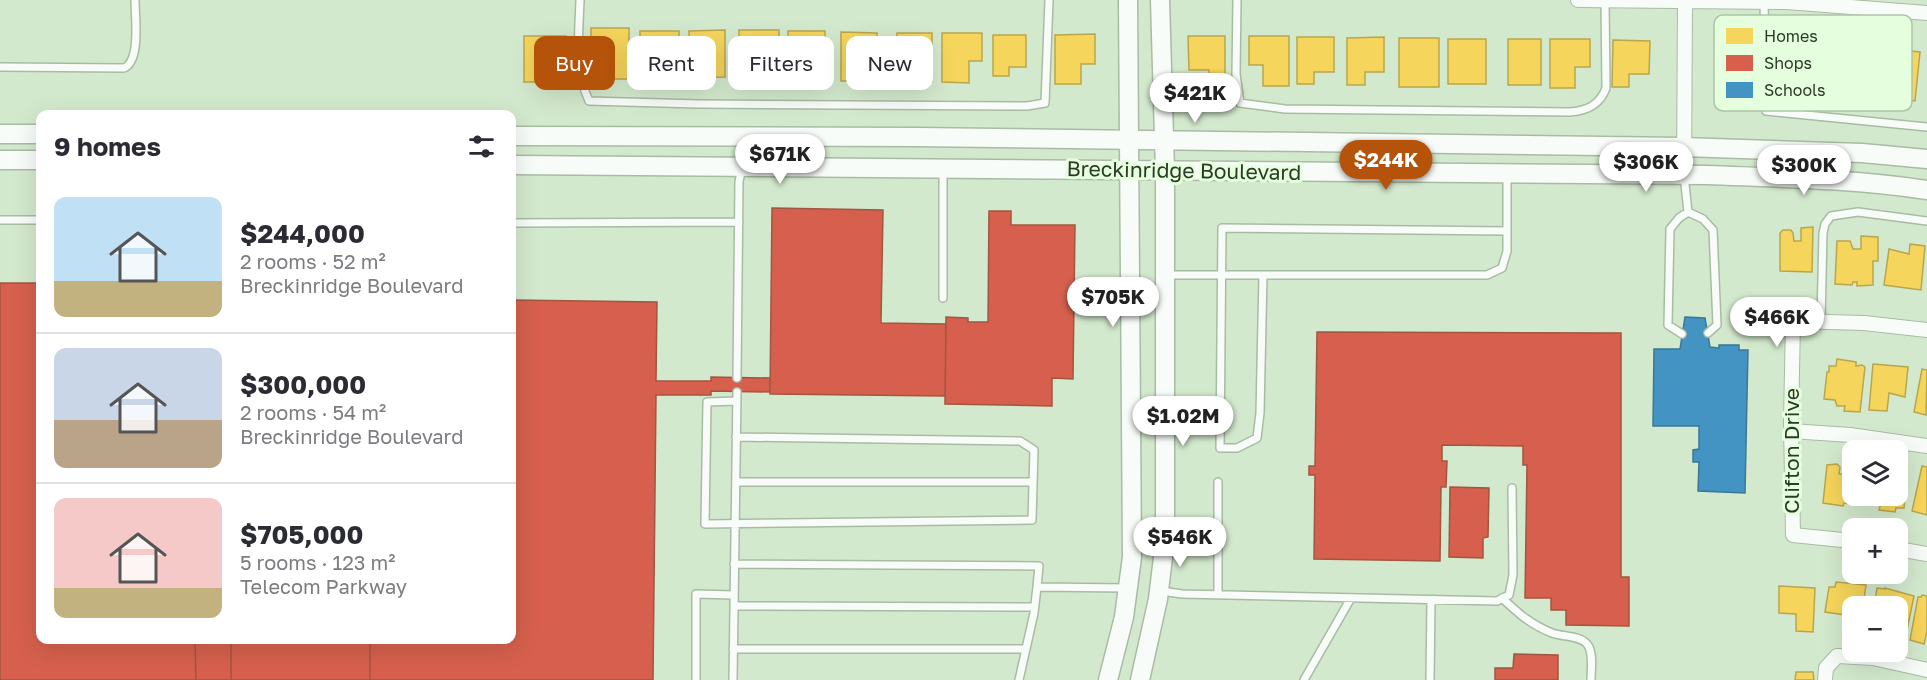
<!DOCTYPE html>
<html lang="en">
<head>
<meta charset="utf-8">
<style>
	body { margin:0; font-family:"Golos Text",sans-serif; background:#f7f7f7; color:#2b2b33; height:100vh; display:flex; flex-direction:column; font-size:22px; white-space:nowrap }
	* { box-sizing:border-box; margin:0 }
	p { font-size:20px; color:#7c7c81 }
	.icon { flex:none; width:33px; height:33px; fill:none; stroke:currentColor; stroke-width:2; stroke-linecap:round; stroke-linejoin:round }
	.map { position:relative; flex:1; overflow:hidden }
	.details { position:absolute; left:36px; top:110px; width:480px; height:534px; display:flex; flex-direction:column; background:#fff; border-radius:12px; box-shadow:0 6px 24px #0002 }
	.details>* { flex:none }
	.top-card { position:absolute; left:534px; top:36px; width:570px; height:54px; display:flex; gap:12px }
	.fabs { position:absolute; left:1842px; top:440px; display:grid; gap:12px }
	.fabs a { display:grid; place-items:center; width:66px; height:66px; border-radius:12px; background:#fff; box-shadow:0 6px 24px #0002; font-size:30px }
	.price { position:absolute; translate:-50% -51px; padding:0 14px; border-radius:21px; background:#fff; color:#222; font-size:20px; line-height:39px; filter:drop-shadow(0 2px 3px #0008) }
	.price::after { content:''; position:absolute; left:50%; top:36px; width:18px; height:14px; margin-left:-9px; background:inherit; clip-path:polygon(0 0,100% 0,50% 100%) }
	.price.current { background:#b45309; color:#fff }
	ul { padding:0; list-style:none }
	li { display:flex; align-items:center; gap:18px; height:150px; padding:0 18px }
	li+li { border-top:2px solid #e1e1e2 }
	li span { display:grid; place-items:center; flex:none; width:168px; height:120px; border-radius:12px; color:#555 }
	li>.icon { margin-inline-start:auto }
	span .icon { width:72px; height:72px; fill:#fffc; stroke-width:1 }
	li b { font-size:26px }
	h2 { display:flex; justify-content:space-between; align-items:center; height:72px; padding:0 18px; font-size:26px }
	.tag { padding:0 21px; border-radius:12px; background:#fff; box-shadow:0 6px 24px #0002; font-size:21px; line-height:54px }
	.tag.current { background:#b45309; color:#fff }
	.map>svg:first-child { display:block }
	.homes { fill:#f6d55c; stroke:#b9a64c; stroke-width:1.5 }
	.shops { fill:#d6604d; stroke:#a25541; stroke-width:1.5 }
	.schools { fill:#4393c3; stroke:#3c7894; stroke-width:1.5 }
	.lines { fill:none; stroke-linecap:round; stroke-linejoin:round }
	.service-casing { stroke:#a9bba4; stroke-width:10 }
	.minor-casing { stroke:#a9bba4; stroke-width:16 }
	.tertiary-casing { stroke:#a9bba4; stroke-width:21 }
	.service { stroke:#f8fcf8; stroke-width:7 }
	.minor { stroke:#f8fcf8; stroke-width:14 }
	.tertiary { stroke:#f8fcf8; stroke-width:18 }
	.labels { text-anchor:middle; stroke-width:6; stroke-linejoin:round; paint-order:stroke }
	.street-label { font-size:21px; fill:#2a3a25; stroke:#e5fede }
	.key { fill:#e5fede; stroke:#adc3a6; stroke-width:1.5 }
	.key-label { font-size:16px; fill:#2a3a25 }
</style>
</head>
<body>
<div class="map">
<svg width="1927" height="680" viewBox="0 0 1927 680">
	<rect width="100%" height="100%" fill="#d3e9cd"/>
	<path class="homes" d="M591,28h38v51h-38z
		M725,30v47l-35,1 -1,-47z
		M739,30h40v32h-14v18h-26z
		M640,31h39v48h-39z
		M788,31h37v31h-14v15h-23z
		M841,32l36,1v48h-36z
		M897,33h35v48h-35z
		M942,33h40v28h-13v22l-27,-1z
		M1095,34v30h-14v20h-26v-49z
		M993,35h33v32h-17v9h-16z
		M524,36h42v46h-42z
		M1188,36h37v47h-16v-13h-20z
		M1249,36h40v50h-26v-21h-14z
		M1297,37h37v35h-20v12h-17z
		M1384,37v35h-19v13h-18v-47z
		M1399,38h40v49h-40z
		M1448,39h38v45h-38z
		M1508,39h33v46h-33z
		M1550,39h40v28h-15v21h-25z
		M1613,40l37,1 -1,33h-20v13h-17z
		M1880,48l40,4 -5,49 -40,-5z
		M1813,227l-1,45 -32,-1v-38l3,-3h8l2,3 1,8h7v-13z
		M1861,236l17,1v24h-5v24l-16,1v-4h-4l-1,3 -17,-1 2,-43h13l3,8h8z
		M1910,244l15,2 -4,44 -37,-5 5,-36 20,5z
		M1837,359l19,3v4l6,-1 3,2 -5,45 -16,-1 1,-5h-8l-2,-6 -11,-1 3,-27h2v-6h7z
		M1873,364l35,3 -3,30 -16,-4 -2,18 -18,-1z
		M1922,369l5,1 -1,45 -12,-3z
		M1850,456h2v39h10l-1,8 -9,-2 -1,3 -7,-1 -1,3 -20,-3 4,-38 10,-1 3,3 -1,7h8z
		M1922,466l5,1v48l-15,-4z
		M1898,478l9,1 -3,29h-8l-1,4 -16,-2 2,-7 -9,-1 1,-7h25z
		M1836,582l30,3 -3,21h-11v26l-9,-2 2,-15 -20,-3 4,-25h6z
		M1779,586l36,2 -2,44 -17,-1v-17l-17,-1z
		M1877,588l8,1v-1l29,8 -7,34 -9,-2v-22h-24z
		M1922,595l5,1v35l-3,13 -14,-4 8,-43h3z
		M1796,672h17l1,8h-19z"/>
	<path class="shops" d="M772,208l111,2 -2,113 65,1 -1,72 -175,-2z
		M989,211h22v14h64l-2,154 -21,-1v28l-107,-2 1,-87 22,1v4h20z
		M0,283h40v356h155l1,41h-196z
		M512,300l145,2 -1,79h55v-4l59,1v14l-59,-1v4h-55l-3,285h-283v-41h142z
		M1317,332l304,1v244h8v49l-63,-1v-15h-15v-12h-26l2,-133h-4v-19l-81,-1v16h5l-1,26h-5l-1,74 -126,-2 1,-84h-6v-9h6z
		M1450,487l39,1 -1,49 -5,1v20l-34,-1z
		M195,639h36v41h-35z
		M231,639h139v41h-139z
		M1514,654l44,1v25h-63v-12h18z"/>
	<path class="schools" d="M1685,317l20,1 5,29 9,1v-3h20v5h9l-3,143 -47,-2 1,-29h-6v-12l6,-1v-23h-46l1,-77h26z"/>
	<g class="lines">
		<defs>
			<path id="service" d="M580,0c-1,34 -6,69 9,101l110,3 328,2 18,-3 4,-103
				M1237,0l-1,74 4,29 45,6 284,3c18,-1 31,-7 37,-24l-1,-88
				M1764,2l2,109 161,16
				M0,67l124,1c17,-7 11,-51 11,-68
				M1684,175l4,37
				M0,220h40
				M512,223l227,-1
				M1167,275h320l15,-7 5,-17v-76
				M1263,275l-3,138 -3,25 -20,10h-17l2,-220 285,3
				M943,298v-127
				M1821,321l2,-88 2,-9 6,-8 27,-4 69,9
				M1682,334l-14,-9 2,-96 9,-11 9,-6 15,7 10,11 4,95 -9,8
				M737,378l2,-197 3,-12
				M736,437l284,4 14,9 -2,70 -327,4 2,-122 30,-1
				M736,482h297
				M734,564l305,2 -2,21
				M1161,591l21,3 315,7 12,-6 4,-20 -1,-87
				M1218,595v-113
				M1502,598c17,16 28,26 50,35 10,4 27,2 35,11 7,8 4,26 4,36
				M734,606l300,1
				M733,649h293
				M696,680v-86l38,1
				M733,680l4,-288
				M1019,680l15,-67 3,-26 89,1
				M1304,680l47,-82
				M1430,680l1,-80"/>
			<path id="minor" d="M1578,0l209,2 140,11
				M1684,175l1,-174
				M1791,431l59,4 77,11
				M1852,541l-59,-6 -2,-113 2,-101 71,2 63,7
				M1898,549l29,5
				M1825,680l1,-12 11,-12 36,2 54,12"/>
			<path id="tertiary" d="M0,134h40
				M512,136l405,1 766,10 179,6 65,6
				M0,160h40
				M512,165l1195,10c74,3 147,4 220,15
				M1108,680l16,-63 8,-60 -4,-557
				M1140,680l18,-81 7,-58v-370l-5,-171"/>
		</defs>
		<use href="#service" class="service-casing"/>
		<use href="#minor" class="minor-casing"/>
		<use href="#tertiary" class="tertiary-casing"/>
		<use href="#service" class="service"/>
		<use href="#minor" class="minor"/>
		<use href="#tertiary" class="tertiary"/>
	</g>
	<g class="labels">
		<g class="street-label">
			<text transform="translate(1184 171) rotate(1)" y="7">Breckinridge Boulevard</text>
			<text transform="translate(1792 451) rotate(-90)" y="7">Clifton Drive</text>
		</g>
	</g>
	<rect x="1714" y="15" width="198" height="96" rx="9" class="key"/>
	<rect x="1726" y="28" width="27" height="16" fill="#f6d55c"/>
	<rect x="1726" y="55" width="27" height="16" fill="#d6604d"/>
	<rect x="1726" y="82" width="27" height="16" fill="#4393c3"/>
	<g class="key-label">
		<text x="1764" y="42">Homes</text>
		<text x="1764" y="69">Shops</text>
		<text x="1764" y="96">Schools</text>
	</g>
</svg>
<div class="fabs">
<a><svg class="icon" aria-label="layers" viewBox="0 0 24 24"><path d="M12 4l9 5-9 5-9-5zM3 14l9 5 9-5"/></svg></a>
<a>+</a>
<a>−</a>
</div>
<b class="price" style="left:1195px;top:124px">$421K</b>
<b class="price" style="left:780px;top:185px">$671K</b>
<b class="price current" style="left:1386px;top:191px">$244K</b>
<b class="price" style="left:1646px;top:193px">$306K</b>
<b class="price" style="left:1804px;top:196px">$300K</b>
<b class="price" style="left:1113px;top:328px">$705K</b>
<b class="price" style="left:1777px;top:348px">$466K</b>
<b class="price" style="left:1183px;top:447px">$1.02M</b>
<b class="price" style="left:1180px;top:568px">$546K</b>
<div class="top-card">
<a class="tag current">Buy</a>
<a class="tag">Rent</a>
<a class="tag">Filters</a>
<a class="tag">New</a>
</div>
<section class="details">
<h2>9 homes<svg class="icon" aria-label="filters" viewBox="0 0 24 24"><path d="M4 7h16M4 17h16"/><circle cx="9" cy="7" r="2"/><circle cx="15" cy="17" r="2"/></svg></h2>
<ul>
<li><span style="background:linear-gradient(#bfe0f5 70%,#c2b280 0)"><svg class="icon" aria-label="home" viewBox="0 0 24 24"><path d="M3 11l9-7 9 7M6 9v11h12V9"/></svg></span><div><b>$244,000</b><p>2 rooms · 52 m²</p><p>Breckinridge Boulevard</p></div></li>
<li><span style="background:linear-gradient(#c9d6e8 60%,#b9a48a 0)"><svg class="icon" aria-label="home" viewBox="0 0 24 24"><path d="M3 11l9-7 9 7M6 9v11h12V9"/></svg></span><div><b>$300,000</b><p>2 rooms · 54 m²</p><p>Breckinridge Boulevard</p></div></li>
<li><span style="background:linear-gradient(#f6c9c9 75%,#c2b280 0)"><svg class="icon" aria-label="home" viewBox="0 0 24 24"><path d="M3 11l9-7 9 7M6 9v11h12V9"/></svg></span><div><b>$705,000</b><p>5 rooms · 123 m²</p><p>Telecom Parkway</p></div></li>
</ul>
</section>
</div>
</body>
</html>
